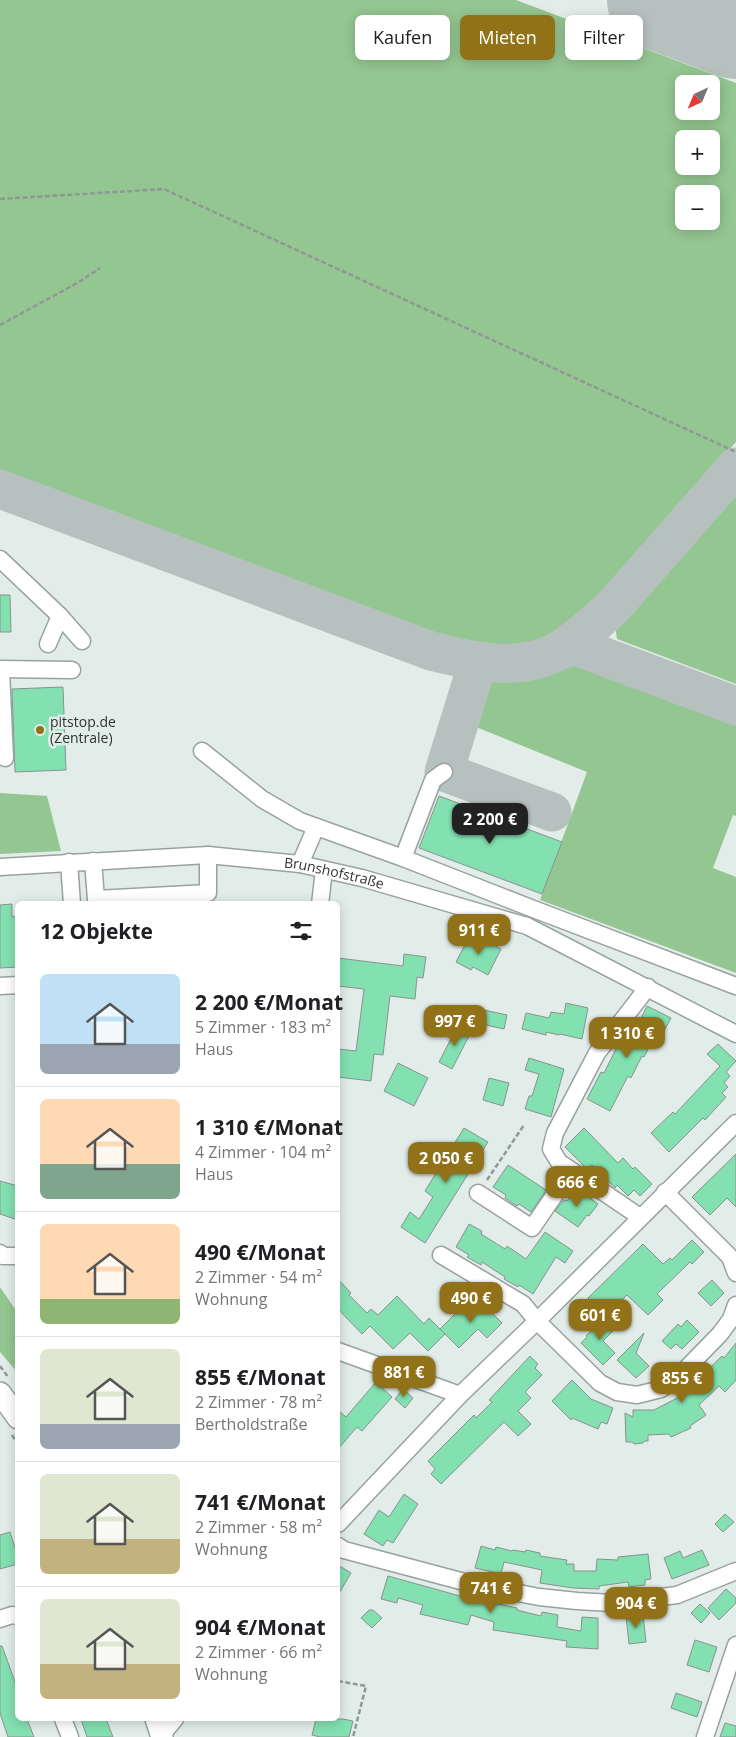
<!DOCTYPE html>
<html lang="de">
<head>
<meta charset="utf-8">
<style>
	body { margin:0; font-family:"Open Sans",sans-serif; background:#f6f6f6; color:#202124; height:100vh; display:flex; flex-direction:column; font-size:19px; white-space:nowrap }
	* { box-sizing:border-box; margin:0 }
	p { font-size:16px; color:#757577 }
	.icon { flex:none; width:28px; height:28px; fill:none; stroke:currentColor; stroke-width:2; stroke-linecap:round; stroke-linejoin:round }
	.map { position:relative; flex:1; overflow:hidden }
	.side { position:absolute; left:15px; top:901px; width:325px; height:820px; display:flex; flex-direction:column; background:#fff; border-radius:8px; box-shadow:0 2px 12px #0003 }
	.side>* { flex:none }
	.banner { position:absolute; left:355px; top:15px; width:305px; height:45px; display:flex; gap:10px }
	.needle { width:32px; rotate:224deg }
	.buttons { position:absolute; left:675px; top:75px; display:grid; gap:10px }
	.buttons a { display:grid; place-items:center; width:45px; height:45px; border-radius:8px; background:#fff; box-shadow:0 2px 12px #0003; font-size:25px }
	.price { position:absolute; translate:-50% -42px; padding:0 11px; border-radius:10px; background:#917218; color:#fff; font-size:16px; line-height:32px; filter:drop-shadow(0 1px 2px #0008) }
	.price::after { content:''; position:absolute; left:50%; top:30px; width:15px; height:11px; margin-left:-8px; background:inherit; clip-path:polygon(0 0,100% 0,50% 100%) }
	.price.on { background:#222; color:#fff }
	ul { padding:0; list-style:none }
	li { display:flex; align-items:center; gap:15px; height:125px; padding:0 25px }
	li+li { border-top:1px solid #e0e0e0 }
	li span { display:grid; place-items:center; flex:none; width:140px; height:100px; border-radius:8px; color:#555 }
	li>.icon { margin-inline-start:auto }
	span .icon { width:60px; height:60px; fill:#fffc; stroke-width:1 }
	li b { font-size:21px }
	h2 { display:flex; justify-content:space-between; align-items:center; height:60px; padding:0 25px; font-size:21px }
	.pill { padding:0 18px; border-radius:8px; background:#fff; box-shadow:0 2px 12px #0003; font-size:18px; line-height:45px }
	.pill.on { background:#917218; color:#fff }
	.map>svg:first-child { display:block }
	.green { fill:#94c691; fill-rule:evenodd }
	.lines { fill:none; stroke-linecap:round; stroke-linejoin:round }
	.taxiway { stroke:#b6c0be; stroke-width:39 }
	.runway { stroke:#b6c0be; stroke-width:98 }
	.building { fill:#82e0b1; stroke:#8a928d }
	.minor-casing { stroke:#98a29f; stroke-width:19 }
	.major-casing { stroke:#98a29f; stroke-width:24 }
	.path { stroke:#909896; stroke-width:2.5; stroke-dasharray:5 2.5; stroke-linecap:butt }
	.minor { stroke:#fff; stroke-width:16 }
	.major { stroke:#fff; stroke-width:21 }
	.poi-dot { fill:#917218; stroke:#e2edea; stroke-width:2 }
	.labels { text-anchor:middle; stroke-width:5; stroke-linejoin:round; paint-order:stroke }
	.poi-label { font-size:14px; fill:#2f3332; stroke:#e2edea; text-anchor:start }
	.street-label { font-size:14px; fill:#2f3332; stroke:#e2edea }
</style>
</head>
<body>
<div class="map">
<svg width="736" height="1737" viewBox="0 0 736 1737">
	<rect width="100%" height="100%" fill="#e2edea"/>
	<path class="green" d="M0,0h516l220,83v359l-129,146 -47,40 -26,16 -44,4 -53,-9 -437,-164zM684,84h27v27h-27zM684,139h27v27h-27zM684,194h27v27h-27z
		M736,488v196l-119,-45 -2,-14z
		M581,664l155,58v94l-3,-1 -20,53 23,9v96l-196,-73 47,-128 -111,-45 15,-44 12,-8z
		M0,793l47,3 14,55 -61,3z
		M0,1287l17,25v60l-17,-20z"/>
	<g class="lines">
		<path class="taxiway" d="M0,489l431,162c41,10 88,22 127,0 19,-11 37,-28 54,-43l124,-141
			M559,651l10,-4h9l158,59
			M478,662l-34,110 108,40"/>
		<path class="runway" d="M656,0l80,30"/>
	</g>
	<path class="building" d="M0,595h10l1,37h-11z
		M63,687l3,83 -51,2 -3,-83z
		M439,796l123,46 -20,52 -123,-46z
		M12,904v13l6,-1v51l-18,1v-63z
		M469,937l15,8 2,-4 15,8 -13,26 -15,-8 -2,3 -15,-8z
		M404,954l22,3 -3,21 -6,-1 -2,22 -25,-3 -7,59 -9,-1 -3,27 -33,-4v-28l18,2 8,-62 -26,-3v-28l65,8z
		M566,1003l22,5 -6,31 -22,-5 -1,1 -13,-3v3l-24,-6 4,-16 23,5 2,-6 13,2z
		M647,1006l24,12 -7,13 -5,-3 -15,29 -2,-1 -11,22 -3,-2 -18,35 -23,-12 14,-27 3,1 14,-28 3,1 6,-14 6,3z
		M475,1008l32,7 -3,14 -32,-7z
		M458,1025l13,7 -19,37 -13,-7z
		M718,1044l18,17 -10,11 4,4 -6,7 4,4 -6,6 4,4 -21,23 -2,-2 -34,34 -18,-19 22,-21 2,2 45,-48 -13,-12z
		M529,1058l35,11 -13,48 -26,-8 4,-13h3l7,-22 -14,-4z
		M398,1063l30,15 -14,28 -30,-15z
		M489,1078l20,5 -6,23 -20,-6z
		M464,1128l24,14 -63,101 -24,-16 9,-15 9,7 14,-22 -8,-6z
		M584,1128l34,35 5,-5 10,11 2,-2 17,17 -12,12 -6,-6 -6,6 -11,-11 -2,3 -23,-23 -5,4 -22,-22z
		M736,1154v53l-9,-9 -17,17 -18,-18z
		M508,1165l38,25 -15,22 -12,-8 -2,2 -12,-8 1,-3 -13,-8z
		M0,1181l18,5v34l-18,-6z
		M576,1188l22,16 -9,12 -2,-1 -9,12 -23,-16 8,-10 2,-1 2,1z
		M469,1224l13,7 -1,3 24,15 2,-3 19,13 19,-27 28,19 -8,12 -9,-6 -23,37 -14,-9 -1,2 -14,-8 1,-2 -23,-15 -1,3 -14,-8 2,-2 -13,-8z
		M692,1240l12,12 -12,12 -2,-2 -33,32 6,6 -15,15 -21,-20 -22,21 -17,-18 55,-54 20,20 7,-6 2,2z
		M338,1279l13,14 -2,2 18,18 4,-4 7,6 19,-19 27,28 5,-6 16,16 -17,17 -18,-18 -17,16 -23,-23 -8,8 -24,-25z
		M712,1280l12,13 -13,13 -13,-13z
		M480,1301l22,22 -15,15 -9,-9 -19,19 -19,-19 20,-20 6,6z
		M605,1317l11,11 -13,13 12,12 -12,12 -22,-22 6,-6 -1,-1z
		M687,1320l12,12 -17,17 -6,-5 -5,5 -9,-8 16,-17 3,3z
		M644,1333l-8,20 13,13 -13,12 -19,-18z
		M736,1343v37l-11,12 -6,-6 -20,19 7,10 -16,11 1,2 -20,9 -2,-3 -21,1v6h-3l-2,2 -9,1 -2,-2h-6l-1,-29 8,4v-7h21l27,-14 41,-40 2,2z
		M530,1356l8,8 -3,4 7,7 -17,17 6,6 -13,13 13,13 -13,12 -14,-14 -63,62 -10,-10 4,-5 -7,-8 46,-46 2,3 16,-16 -3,-2z
		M572,1380l19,19 22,9 -6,16 -6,-2 -3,7 -26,-11 -1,2 -19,-19z
		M376,1382l16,15 -30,34 -5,-4 -19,22v-39l8,7z
		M403,1389l10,9 -8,10 -10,-9z
		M404,1494l14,10 -25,39 -6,-3 -4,6 -19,-12 15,-24 10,7z
		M725,1514l9,8 -11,10 -8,-8z
		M10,1532l8,25v7l-18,5v-34z
		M481,1546l14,4 1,-3 16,4 1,-1 12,2 1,-2 14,3v3l27,4 -1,4h8v7h22l1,-12 21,1v-3l30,-3 3,25 -6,1v5l-16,2 -1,-5 -29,4v3l-26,-1 -33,-5 2,-13 -38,-8 -3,12 -26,-6z
		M702,1550l7,15 -37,14 -8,-21 16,-7 3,7z
		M338,1565l13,8 -13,22z
		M388,1576l72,20 57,12v2l24,6 1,-4 16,3 -1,12 24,4 1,-14 16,1v31l-32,-2 1,-6 -74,-11 1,-8 -23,-7 -3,10 -48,-11 3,-9 -25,-7 -1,5 -16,-4z
		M726,1589l10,9v5l-17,17 -11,-12z
		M700,1604l10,9 -9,10 -10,-10z
		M369,1610h4l9,8 -10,10 -11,-10z
		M643,1614l3,28 -17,2 -3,-28z
		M695,1640l22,7 -8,25 -22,-7z
		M0,1646h2l16,44v29h9l7,18h-26l-8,-24z
		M676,1693l26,9 -5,15 -26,-9z
		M81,1719h25l7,18h-26z
		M316,1719h27l10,2 -4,16h-29l-8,-2z
		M725,1723l11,3v11h-16z"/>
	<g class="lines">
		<defs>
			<g id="minor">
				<path d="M0,559l60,57 22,25"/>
				<path d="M48,644l12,-28"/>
				<path d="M0,669l72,1"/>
				<path d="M1,670l4,88"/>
				<path d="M202,751l60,48 38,22 103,37 133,52 200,76"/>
				<path d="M403,858l30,-78 11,-8"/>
				<path d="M93,861l3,38 112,-6v-38"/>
				<path d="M69,862l3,42"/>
				<path d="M300,864l16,-37"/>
				<path id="s1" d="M0,867l208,-12 92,9 62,14 165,48 209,108"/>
				<path d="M320,904l4,-34"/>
				<path d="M0,986l18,-1"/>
				<path d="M665,1192l65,65 6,16"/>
				<path d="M478,1193l54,35 39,-57"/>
				<path d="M640,1217l-81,-55 -8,-13 4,-16 42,-80 51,-66"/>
				<path d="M0,1253l3,3h15"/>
				<path d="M441,1255l82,49 14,17 63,62 17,9 20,3 24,-6 17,-12 42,-43 11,-15 5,-14"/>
				<path d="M338,1351l122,44"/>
				<path d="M338,1524l122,-129 77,-74 199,-198"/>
				<path d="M338,1546l6,4 128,34 67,13 38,4 35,2 65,-8 59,-24"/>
				<path d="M0,1619l12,-4 6,1"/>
				<path d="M63,1719l7,18"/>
				<path d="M160,1737l15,-18"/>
				<path d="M705,1737l31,-92"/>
			</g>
			<path id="major" d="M0,1393l18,25
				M156,1719l6,18"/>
		</defs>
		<use href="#minor" class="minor-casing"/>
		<use href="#major" class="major-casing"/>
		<path class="path" d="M0,199l164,-10 572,263
			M0,325l79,-43 21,-14
			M487,1180l37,-55
			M0,1366l8,11
			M12,1435l6,9
			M338,1681l28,5 -13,51"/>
		<use href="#minor" class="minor"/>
		<use href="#major" class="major"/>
	</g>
	<circle class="poi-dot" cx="40" cy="730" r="5"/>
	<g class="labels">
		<g class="poi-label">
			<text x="50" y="727">pitstop.de<tspan x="50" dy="16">(Zentrale)</tspan></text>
		</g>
		<g class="street-label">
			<text dy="5" stroke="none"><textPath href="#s1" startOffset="336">Brunshofstraße</textPath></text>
		</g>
	</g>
</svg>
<div class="buttons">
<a><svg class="needle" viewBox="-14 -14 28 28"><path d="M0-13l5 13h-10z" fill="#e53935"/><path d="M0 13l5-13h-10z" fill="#757577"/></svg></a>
<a>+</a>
<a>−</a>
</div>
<b class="price on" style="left:490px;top:845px">2 200 €</b>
<b class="price" style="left:479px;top:956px">911 €</b>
<b class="price" style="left:455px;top:1047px">997 €</b>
<b class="price" style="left:627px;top:1059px">1 310 €</b>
<b class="price" style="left:446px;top:1184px">2 050 €</b>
<b class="price" style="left:577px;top:1208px">666 €</b>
<b class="price" style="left:471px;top:1324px">490 €</b>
<b class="price" style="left:600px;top:1341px">601 €</b>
<b class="price" style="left:404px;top:1398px">881 €</b>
<b class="price" style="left:682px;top:1404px">855 €</b>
<b class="price" style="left:491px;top:1614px">741 €</b>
<b class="price" style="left:636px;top:1629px">904 €</b>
<div class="banner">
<a class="pill">Kaufen</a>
<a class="pill on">Mieten</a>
<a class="pill">Filter</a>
</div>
<section class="side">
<h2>12 Objekte<svg class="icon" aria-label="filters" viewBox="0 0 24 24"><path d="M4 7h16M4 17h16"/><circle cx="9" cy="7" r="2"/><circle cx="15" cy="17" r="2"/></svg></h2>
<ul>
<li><span style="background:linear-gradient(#bfe0f5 70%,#9aa5b1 0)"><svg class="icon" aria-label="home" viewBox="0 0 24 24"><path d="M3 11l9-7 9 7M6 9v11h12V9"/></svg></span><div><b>2 200 €/Monat</b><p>5 Zimmer · 183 m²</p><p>Haus</p></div></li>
<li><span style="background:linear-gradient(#ffd9b3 65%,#7fa58c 0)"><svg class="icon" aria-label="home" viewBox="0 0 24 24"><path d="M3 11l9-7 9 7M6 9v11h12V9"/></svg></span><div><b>1 310 €/Monat</b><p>4 Zimmer · 104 m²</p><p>Haus</p></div></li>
<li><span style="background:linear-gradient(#ffd9b3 75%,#8fb573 0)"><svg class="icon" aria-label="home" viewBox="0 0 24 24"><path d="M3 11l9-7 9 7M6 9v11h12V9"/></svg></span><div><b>490 €/Monat</b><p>2 Zimmer · 54 m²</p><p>Wohnung</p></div></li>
<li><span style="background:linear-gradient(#dfe7d0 75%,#9aa5b1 0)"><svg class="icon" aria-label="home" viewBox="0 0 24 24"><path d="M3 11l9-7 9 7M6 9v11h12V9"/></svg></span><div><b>855 €/Monat</b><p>2 Zimmer · 78 m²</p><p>Bertholdstraße</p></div></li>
<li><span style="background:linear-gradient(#dfe7d0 65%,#c2b280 0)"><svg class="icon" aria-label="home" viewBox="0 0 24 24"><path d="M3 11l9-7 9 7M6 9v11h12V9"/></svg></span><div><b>741 €/Monat</b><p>2 Zimmer · 58 m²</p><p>Wohnung</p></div></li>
<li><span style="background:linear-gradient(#dfe7d0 65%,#c2b280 0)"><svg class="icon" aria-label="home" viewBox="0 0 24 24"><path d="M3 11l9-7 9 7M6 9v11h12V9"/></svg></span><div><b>904 €/Monat</b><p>2 Zimmer · 66 m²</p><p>Wohnung</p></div></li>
</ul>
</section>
</div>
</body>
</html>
